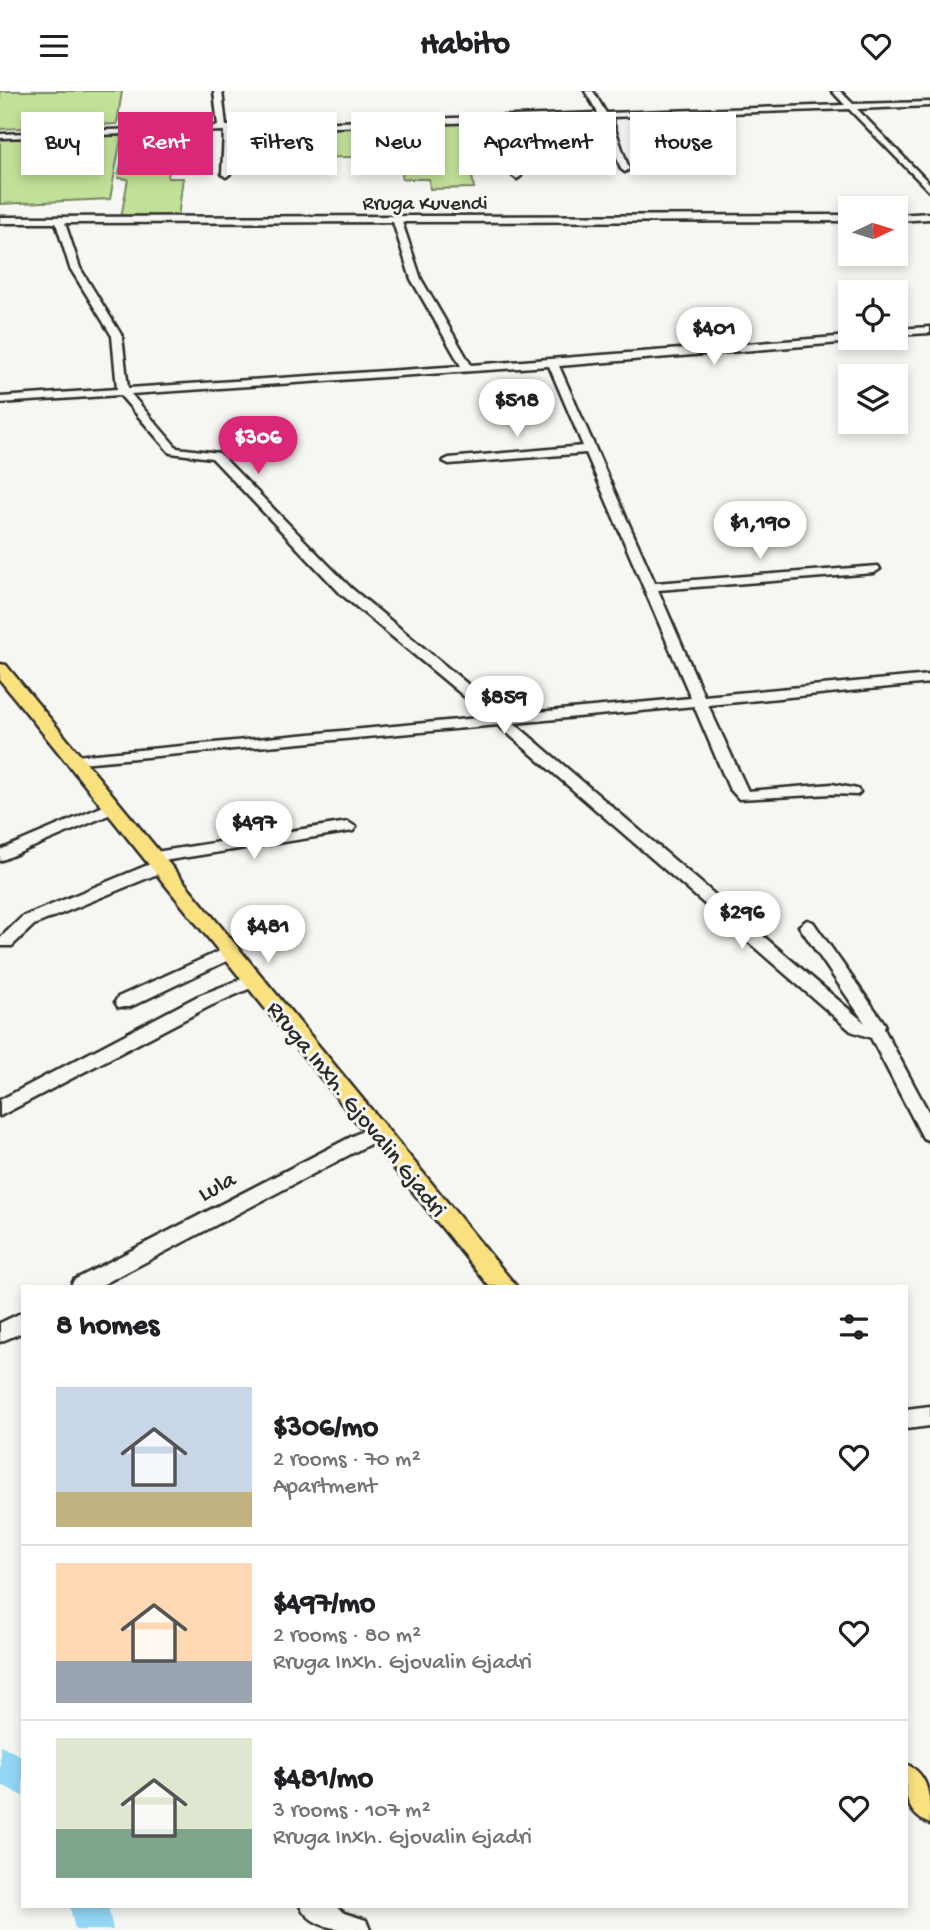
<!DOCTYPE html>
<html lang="en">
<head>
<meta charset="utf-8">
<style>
	body { margin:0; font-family:"Gochi Hand",sans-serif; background:#f6f6f6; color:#202124; height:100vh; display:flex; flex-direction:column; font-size:26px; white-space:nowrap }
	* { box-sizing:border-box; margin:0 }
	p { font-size:23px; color:#757577 }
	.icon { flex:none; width:38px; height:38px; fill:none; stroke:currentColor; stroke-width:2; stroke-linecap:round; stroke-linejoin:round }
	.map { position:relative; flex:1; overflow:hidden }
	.panel { position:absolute; left:21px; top:1194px; width:887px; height:623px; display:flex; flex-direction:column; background:#fff; border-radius:0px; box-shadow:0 4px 10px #0003 }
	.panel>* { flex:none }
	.banner { position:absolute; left:21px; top:21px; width:889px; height:63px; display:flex; gap:14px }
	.needle { width:46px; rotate:86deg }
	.controls { position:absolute; left:838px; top:105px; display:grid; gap:14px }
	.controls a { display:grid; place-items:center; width:70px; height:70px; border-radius:0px; background:#fff; box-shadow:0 4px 10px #0003; font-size:35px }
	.price { position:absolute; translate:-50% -60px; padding:0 16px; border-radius:24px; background:#fff; color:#222; font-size:23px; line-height:46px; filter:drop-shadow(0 2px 4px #0008) }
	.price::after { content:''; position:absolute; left:50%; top:42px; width:21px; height:16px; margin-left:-10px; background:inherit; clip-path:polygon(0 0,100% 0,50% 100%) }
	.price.active { background:#db2777; color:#fff }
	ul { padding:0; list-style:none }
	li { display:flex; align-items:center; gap:21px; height:175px; padding:0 35px }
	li+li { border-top:2px solid #e0e0e0 }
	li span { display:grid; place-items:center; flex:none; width:196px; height:140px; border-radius:0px; color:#555 }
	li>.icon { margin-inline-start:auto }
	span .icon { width:84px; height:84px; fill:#fffc; stroke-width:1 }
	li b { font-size:30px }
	h2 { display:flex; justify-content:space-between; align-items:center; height:84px; padding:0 35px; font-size:30px }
	.tag { padding:0 24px; border-radius:0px; background:#fff; box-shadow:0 4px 10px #0003; font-size:24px; line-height:63px }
	.tag.active { background:#db2777; color:#fff }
	header { display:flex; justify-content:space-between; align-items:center; height:91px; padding:0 35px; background:#fff; font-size:32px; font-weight:700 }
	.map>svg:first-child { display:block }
	.green { fill:#c1e098; stroke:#768662; stroke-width:2 }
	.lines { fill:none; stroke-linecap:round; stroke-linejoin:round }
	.river { fill:#93d5f4; fill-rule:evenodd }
	.minor-casing { stroke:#2b2b2b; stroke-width:5 }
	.major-casing { stroke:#2b2b2b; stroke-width:5 }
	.minor { fill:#f6f6f2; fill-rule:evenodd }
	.major { fill:#fae180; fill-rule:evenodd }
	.labels { text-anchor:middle; stroke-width:6; stroke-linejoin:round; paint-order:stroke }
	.far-street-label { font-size:21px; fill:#2b2b2b; stroke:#f6f6f2 }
	.street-label { font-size:24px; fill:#2b2b2b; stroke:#f6f6f2 }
</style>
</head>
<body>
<header><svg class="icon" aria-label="menu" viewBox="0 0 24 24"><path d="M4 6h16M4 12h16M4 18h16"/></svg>Habito<svg class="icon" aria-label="heart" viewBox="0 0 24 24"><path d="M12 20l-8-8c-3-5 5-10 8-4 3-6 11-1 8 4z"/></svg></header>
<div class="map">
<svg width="930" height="1839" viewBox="0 0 930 1839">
	<rect width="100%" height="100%" fill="#f6f6f2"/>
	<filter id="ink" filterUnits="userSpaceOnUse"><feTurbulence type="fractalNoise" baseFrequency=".0143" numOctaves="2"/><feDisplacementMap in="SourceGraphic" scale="14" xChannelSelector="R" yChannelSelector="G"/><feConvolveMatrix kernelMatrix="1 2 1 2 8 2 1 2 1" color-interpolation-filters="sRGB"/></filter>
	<g filter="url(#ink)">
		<path class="green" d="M0,0h122l-5,33 -117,5z
			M463,30l11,67 -44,1 -1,-10h-27l2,-23 -102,2 6,-31z
			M174,39l-6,48h15l-5,40h-57l7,-39 -10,-1 9,-47z
			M122,42l-12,66 -110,5v-67z"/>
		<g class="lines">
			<path class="river" d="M0,1654l23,12v39l-23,-12z
				M70,1815h38l5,24h-38z"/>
			<defs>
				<path id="minor" d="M214,0h8l4,35 372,-13 -13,-22h8l13,22 239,-8 -13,-14h8l13,13 77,-2v4l-73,3 73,75v8l-81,-83 -238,8 18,52 -4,3 -4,-3 -18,-51 -89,3 7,55 -4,3 -4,-3 -7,-55 -196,7 -6,36 -4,2 -4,-2 6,-36 -70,2 -2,44 -4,3 -4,-3 2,-43 -224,7v-4l218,-8z
					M930,122v6l-34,2v-6z
					M850,124v6l-448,1 19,57 50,86 379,-29 20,2 -5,3 -306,25 96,217 223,-17 2,3 -6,4 -216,17 46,106 226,-21v8l-222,22 40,86 84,-7 25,5 3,3 -3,3 -25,-1 -93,5 -10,-11 -35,-82 -180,17 351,300 -66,-97 8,-6 6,2 72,102 -1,5 46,86v26l-7,-3 -52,-100 -20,-7 -353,-306 -428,39v-6l5,-2 414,-39 -148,-123 -129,-136 -42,-5 -50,-58 -120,8v-6l117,-8 -5,-53 -42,-68 -14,-45h-56v-6zM393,131l18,57 50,87 -333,22 -6,-52 -42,-68 -15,-45zM549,275l34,80 -134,12 -6,3 6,3 137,-11 105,245 -186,17 -154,-127 -132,-135 -42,-5 -46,-54z
					M930,236v6l-34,2v-6z
					M113,711l5,1 3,4 -3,4 -118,50v-11z
					M348,731l8,5 -3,4 -190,30 6,5 -2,4 -133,55 -22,21h-12v-8l22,-21 133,-55 -6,-1 -2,-4 2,-4z
					M231,855l8,6 -2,4 -107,51h-12l-3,-5 3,-5z
					M254,883l6,2 3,4 -3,4 -50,22 -210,110v-16l198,-104z
					M378,1032l7,3 2,5 -2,5 -285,150h-29l3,-6z
					M23,1221v20l-23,10v-19z
					M930,1315v20l-24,3v-20z
					M300,1815h35l9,7 22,7 4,10c-28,0 -57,0 -70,-24z"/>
				<path id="major" d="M0,573l6,1 510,621h-27l-489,-606z
					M906,1673c24,11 24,34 24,60 -28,-12 -24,-34 -24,-60z"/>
			</defs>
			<use href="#minor" class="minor-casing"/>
			<use href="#major" class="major-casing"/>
			<use href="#minor" class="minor"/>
			<use href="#major" class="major"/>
		</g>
	</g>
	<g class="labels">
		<g class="far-street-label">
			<text x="425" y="118">Rruga Kuvendi</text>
		</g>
		<g class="street-label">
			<text transform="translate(358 1017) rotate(51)" y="8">Rruga Inxh. Gjovalin Gjadri</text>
			<text transform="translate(216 1094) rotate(-28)" y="8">Lula</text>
		</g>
	</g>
</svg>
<div class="controls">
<a><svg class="needle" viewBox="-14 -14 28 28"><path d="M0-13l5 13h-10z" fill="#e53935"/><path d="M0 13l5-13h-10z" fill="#757577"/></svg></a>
<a><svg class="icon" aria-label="locate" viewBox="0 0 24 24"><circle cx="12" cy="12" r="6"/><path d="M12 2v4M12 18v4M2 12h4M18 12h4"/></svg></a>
<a><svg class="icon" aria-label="layers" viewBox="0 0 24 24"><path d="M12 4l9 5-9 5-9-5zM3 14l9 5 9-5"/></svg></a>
</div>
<b class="price" style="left:714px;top:276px">$401</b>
<b class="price" style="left:517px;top:348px">$518</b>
<b class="price active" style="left:258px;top:385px">$306</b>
<b class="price" style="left:760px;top:470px">$1,190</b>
<b class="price" style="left:504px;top:645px">$859</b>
<b class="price" style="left:254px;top:770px">$497</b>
<b class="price" style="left:742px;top:860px">$296</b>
<b class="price" style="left:268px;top:874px">$481</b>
<div class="banner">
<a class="tag">Buy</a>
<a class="tag active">Rent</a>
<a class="tag">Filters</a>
<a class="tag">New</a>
<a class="tag">Apartment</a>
<a class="tag">House</a>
</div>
<section class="panel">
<h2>8 homes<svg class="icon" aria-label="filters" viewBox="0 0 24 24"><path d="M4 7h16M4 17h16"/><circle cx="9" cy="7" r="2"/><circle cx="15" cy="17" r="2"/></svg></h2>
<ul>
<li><span style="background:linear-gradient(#c9d6e8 75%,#c2b280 0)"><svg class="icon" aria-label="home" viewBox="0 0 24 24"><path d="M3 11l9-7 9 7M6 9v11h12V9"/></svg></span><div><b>$306/mo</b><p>2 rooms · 70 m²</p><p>Apartment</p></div><svg class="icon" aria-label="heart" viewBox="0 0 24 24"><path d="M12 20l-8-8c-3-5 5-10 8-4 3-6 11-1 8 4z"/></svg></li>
<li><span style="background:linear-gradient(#ffd9b3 70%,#9aa5b1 0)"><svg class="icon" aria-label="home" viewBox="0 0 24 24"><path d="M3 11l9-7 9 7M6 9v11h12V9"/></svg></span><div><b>$497/mo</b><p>2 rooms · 80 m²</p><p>Rruga Inxh. Gjovalin Gjadri</p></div><svg class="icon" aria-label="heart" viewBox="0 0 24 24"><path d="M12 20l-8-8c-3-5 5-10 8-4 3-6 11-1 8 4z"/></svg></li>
<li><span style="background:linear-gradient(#dfe7d0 65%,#7fa58c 0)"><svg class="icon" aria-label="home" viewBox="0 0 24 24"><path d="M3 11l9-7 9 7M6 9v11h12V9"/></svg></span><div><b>$481/mo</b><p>3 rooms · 107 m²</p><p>Rruga Inxh. Gjovalin Gjadri</p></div><svg class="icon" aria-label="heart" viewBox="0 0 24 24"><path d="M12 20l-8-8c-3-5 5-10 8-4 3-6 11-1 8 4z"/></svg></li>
</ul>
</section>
</div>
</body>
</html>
